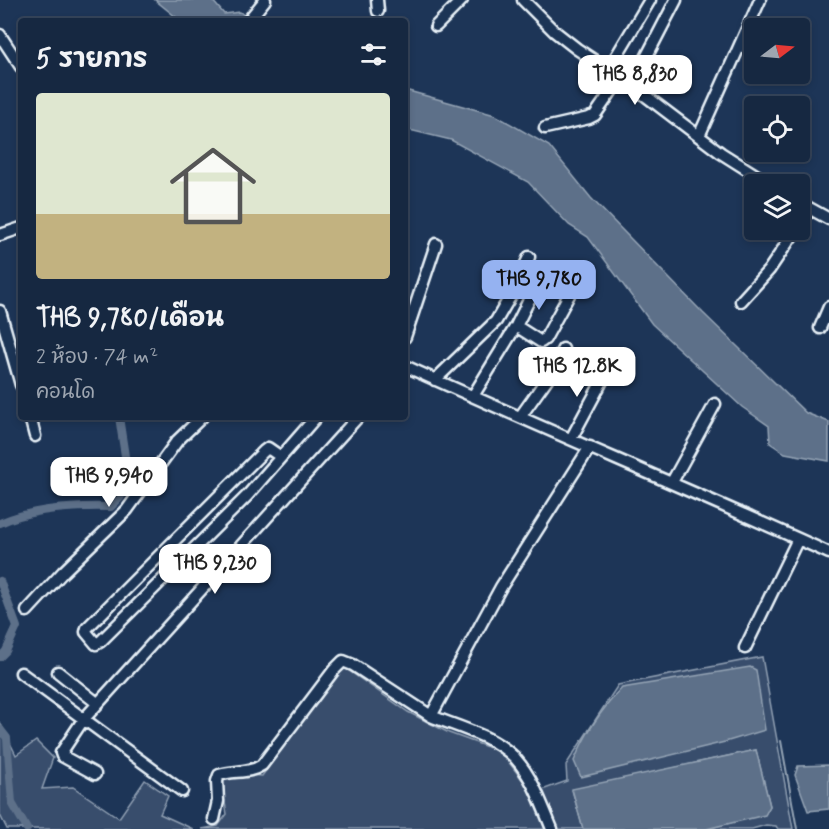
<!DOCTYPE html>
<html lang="th">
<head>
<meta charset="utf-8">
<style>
	body { margin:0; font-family:Mynerve,"Playpen Sans Thai",sans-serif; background:#1f3048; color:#f1f3f6; height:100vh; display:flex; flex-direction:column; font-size:22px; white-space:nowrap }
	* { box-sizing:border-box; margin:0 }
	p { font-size:20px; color:#9ea6b1 }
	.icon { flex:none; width:33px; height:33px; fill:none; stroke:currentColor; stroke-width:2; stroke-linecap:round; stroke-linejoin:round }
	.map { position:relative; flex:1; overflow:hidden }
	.drawer { position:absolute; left:18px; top:18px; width:390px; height:402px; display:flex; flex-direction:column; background:#162841; border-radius:6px; box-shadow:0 3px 9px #0003,0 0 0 2px #35445a }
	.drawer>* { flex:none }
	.needle { width:39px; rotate:74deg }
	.tools { position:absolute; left:744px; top:18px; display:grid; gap:12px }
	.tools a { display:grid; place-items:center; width:66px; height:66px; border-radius:6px; background:#162841; box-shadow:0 3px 9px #0003,0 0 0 2px #35445a; font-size:30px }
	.price { position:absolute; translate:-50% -51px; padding:0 14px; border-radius:12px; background:#fff; color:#222; font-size:20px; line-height:39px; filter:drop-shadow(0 2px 3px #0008) }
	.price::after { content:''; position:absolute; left:50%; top:36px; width:18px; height:14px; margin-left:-9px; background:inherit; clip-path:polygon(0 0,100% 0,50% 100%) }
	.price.active { background:#95b2f1; color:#111 }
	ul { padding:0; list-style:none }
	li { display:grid; align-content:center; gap:12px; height:318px; padding:0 18px }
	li+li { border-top:2px solid #35445a }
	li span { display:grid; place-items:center; height:186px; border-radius:6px; color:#555 }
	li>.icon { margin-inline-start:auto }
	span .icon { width:108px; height:108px; fill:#fffc; stroke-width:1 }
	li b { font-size:26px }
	h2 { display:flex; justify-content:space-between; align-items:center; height:72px; padding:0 18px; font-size:26px }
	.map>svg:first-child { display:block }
	.green { fill:#374d6c; stroke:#909fb2; stroke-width:1.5 }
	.water { fill:#5d7089; stroke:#95a4b5; stroke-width:1.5 }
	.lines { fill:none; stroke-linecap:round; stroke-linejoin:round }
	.stream { stroke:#95a4b5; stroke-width:2 }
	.canal { stroke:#5d7089; stroke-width:8 }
	.minor-casing { stroke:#e8f1f8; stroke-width:15 }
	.minor { stroke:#1d3557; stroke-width:10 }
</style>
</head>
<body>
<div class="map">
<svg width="829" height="829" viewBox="0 0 829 829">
	<rect width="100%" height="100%" fill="#1d3557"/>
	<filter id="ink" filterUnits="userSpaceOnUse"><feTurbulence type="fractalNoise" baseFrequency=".0167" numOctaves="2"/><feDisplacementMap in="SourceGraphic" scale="12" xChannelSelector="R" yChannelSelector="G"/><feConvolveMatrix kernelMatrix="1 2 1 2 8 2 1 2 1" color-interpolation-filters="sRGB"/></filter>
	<g filter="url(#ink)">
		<path class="green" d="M762,657l31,172h-15l-2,-3 -10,-1 -14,4h-46l59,-15 5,-8 -14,-56 -184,40 11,39h-381l16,-3 9,-12 -6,-35 24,-4 17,1 80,-110 66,46 41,21 52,19 26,34 4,8 36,-13 -1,-16 52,-80z
			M0,722l16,33 20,-14 17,17 -11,31 31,-2 46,31 26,-38 23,16 -8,18 33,15h-186l-7,-14z"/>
		<path class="water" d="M155,0h57l12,14 16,-2 11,9h-70z
			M405,90l90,25 54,31 42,52 112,115 103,100 23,9v39l-44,-8 -15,-10 -1,-17 -27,-19 -90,-83 -64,-87 -19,-12 -41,-43 -77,-42 -46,-11z
			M750,667l6,3 9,60 -40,12 -144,35 -7,-16c11,-27 27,-51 48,-73z
			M756,750l14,56 -5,9 -59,14h-123l-11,-40z
			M829,765v44l-21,2 -13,-36 3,-9z"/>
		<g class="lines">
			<path class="stream" d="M781,741l16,88"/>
			<path class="canal" d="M0,523c34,-15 75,-17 111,-16l9,-9 9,-16 -10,-65
				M0,581l17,46 -11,24 -6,6
				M0,729l7,9 5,65 15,26"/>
			<defs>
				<path id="minor" d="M377,0l1,11
					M523,0l31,31 23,18 53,35 91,69 49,31
					M248,21l17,-21
					M436,26l26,-26
					M0,35l21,32
					M608,70l42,-70
					M630,84l7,-9 39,-75
					M545,128l44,-10 6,-3 25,-36
					M699,136l61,-136
					M800,203l29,16
					M800,224l9,-15
					M0,235l21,-7
					M741,301l28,-31 27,-40
					M0,311l21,74
					M516,326l25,16 4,-3 24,-44
					M820,328l9,-21
					M405,337l31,-93
					M405,366c140,64 284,123 424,187
					M435,380l61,-59 18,-31 15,-33
					M473,396l43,-70 21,-42
					M30,417l5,19
					M520,417l27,-38 16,-30
					M571,439l37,-69
					M281,457l-13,-9 -4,3 -177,177 -1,4 10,12 5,-3 146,-145 69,-79
					M672,482l43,-78
					M27,611l36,-39 64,-62 50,-69 25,-24
					M745,648l53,-109
					M58,672l39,31
					M21,673l161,118
					M431,716c27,11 63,20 84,42 18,20 27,47 37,71
					M95,774l-33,-18 -1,-3 22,-33 275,-303
					M214,819l4,-18 -1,-20 2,-6c15,-5 30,-1 43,-10l72,-95 9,-9 10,4 78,51 70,-129 89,-140"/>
			</defs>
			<use href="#minor" class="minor-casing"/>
			<use href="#minor" class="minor"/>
		</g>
	</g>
</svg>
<div class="tools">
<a><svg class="needle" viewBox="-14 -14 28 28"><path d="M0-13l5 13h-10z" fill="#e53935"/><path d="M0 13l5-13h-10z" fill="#9ea6b1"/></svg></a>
<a><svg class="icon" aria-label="locate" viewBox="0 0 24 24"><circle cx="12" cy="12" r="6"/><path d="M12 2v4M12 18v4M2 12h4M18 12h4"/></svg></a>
<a><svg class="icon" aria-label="layers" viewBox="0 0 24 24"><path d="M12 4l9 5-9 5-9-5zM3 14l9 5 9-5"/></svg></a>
</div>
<b class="price" style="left:635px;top:106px">THB 8,830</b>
<b class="price active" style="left:539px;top:311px">THB 9,780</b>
<b class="price" style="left:577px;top:398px">THB 12.8K</b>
<b class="price" style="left:109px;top:508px">THB 9,940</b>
<b class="price" style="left:215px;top:595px">THB 9,230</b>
<section class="drawer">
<h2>5 รายการ<svg class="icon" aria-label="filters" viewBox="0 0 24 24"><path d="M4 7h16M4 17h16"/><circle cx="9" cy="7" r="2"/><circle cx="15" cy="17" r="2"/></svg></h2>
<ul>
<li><span style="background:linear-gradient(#dfe7d0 65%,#c2b280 0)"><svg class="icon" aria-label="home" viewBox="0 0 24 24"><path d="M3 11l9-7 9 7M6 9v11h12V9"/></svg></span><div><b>THB 9,780/เดือน</b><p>2 ห้อง · 74 m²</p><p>คอนโด</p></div></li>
</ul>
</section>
</div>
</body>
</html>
